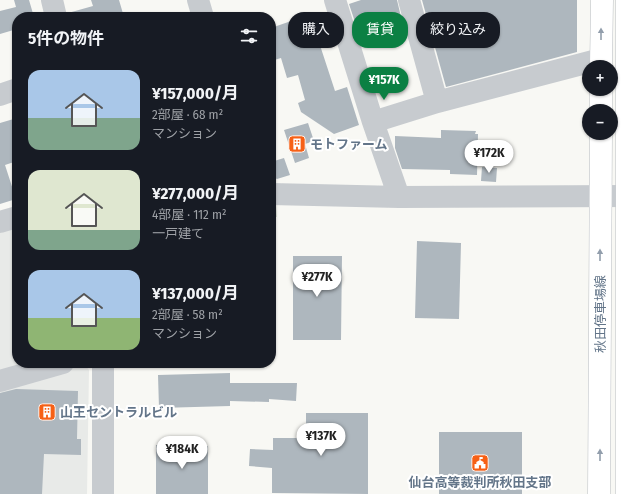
<!DOCTYPE html>
<html lang="ja">
<head>
<meta charset="utf-8">
<style>
	body { margin:0; font-family:"Fira Sans Condensed","Noto Sans JP",sans-serif; background:#20242c; color:#f1f3f6; height:100vh; display:flex; flex-direction:column; font-size:15px; white-space:nowrap }
	* { box-sizing:border-box; margin:0 }
	p { font-size:13px; color:#9ea1a6 }
	.icon { flex:none; width:22px; height:22px; fill:none; stroke:currentColor; stroke-width:2; stroke-linecap:round; stroke-linejoin:round }
	.map { position:relative; flex:1; overflow:hidden }
	.side { position:absolute; left:12px; top:12px; width:264px; height:356px; display:flex; flex-direction:column; background:#171b24; border-radius:16px; box-shadow:0 1px 3px #0004 }
	.side>* { flex:none }
	.top-card { position:absolute; left:288px; top:12px; width:282px; height:36px; display:flex; gap:8px }
	.controls { position:absolute; left:582px; top:60px; display:grid; gap:8px }
	.controls a { display:grid; place-items:center; width:36px; height:36px; border-radius:50%; background:#171b24; box-shadow:0 1px 3px #0004; font-size:20px }
	.price { position:absolute; translate:-50% -34px; padding:0 9px; border-radius:14px; background:#fff; color:#222; font-size:13px; line-height:26px; filter:drop-shadow(0 1px 2px #0008) }
	.price::after { content:''; position:absolute; left:50%; top:24px; width:12px; height:9px; margin-left:-6px; background:inherit; clip-path:polygon(0 0,100% 0,50% 100%) }
	.price.active { background:#0b8043; color:#fff }
	ul { padding:0; list-style:none }
	li { display:flex; align-items:center; gap:12px; height:100px; padding:0 16px }
	li span { display:grid; place-items:center; flex:none; width:112px; height:80px; border-radius:12px; color:#555 }
	li>.icon { margin-inline-start:auto }
	span .icon { width:48px; height:48px; fill:#fffc; stroke-width:1 }
	li b { font-size:17px }
	h2 { display:flex; justify-content:space-between; align-items:center; height:48px; padding:0 16px; font-size:17px }
	.tag { padding:0 14px; border-radius:16px; background:#171b24; box-shadow:0 1px 3px #0004; font-size:14px; line-height:36px }
	.tag.active { background:#0b8043; color:#fff }
	.map>svg:first-child { display:block }
	.built { fill:#e8eae8 }
	.green { fill:#d8e0d5 }
	.building { fill:#aeb7be }
	.lines { fill:none; stroke-linecap:round; stroke-linejoin:round }
	.major-casing { stroke:#babec2; stroke-width:23 }
	.minor { stroke:#c7cbcf; stroke-width:22 }
	.major { stroke:#fff; stroke-width:22 }
	.oneway { fill:#929eac }
	.labels { text-anchor:middle; stroke-width:4; stroke-linejoin:round; paint-order:stroke }
	.poi-label { font-size:13px; font-weight:bold; fill:#637589; stroke:#fff; text-anchor:start }
	.street-label { font-size:13px; fill:#637589; stroke:#fff }
</style>
</head>
<body>
<div class="map">
<svg width="630" height="494" viewBox="0 0 630 494">
	<rect width="100%" height="100%" fill="#f8f8f4"/>
	<path class="built" d="M17,227v136h28l-45,14v-144z
		M83,363l6,7 -2,124h-87v-109z"/>
	<path class="green" d="M271,204h5l1,13h-6z"/>
	<path class="building" d="M14,0h15l5,17h-17v12l-17,5v-23l16,-4z
		M91,0h28l5,17h-55l-1,-4 25,-7z
		M361,0h36l4,17 -21,7 2,3 -23,7 -10,-30z
		M422,0h155v52l-131,35z
		M326,14l4,11 -15,5 20,61 12,-4 12,38 -25,9 -33,-22 -3,-9 7,-3 -7,-25 -11,3 -6,-20 -10,3v-33l23,-8 1,3z
		M17,118v43l-12,4 11,34 -16,5v-81z
		M308,123l6,18 -9,3 4,14 -14,5 -11,-33z
		M441,130l35,1 -1,3h3l-1,41 -27,-1v-4l-48,-1 -7,-21v-12l46,2z
		M284,158l6,17 -13,4 -6,-3v-14z
		M482,167l15,1 -1,14 -15,-1z
		M417,241l44,2 -2,76 -44,-1z
		M293,256h49l-1,84h-48z
		M230,373v10h67l-1,18 -27,-2v3l-39,-1v5l-71,2 -1,-33z
		M16,389l62,2 -1,48h4v16l-37,-1 -2,40h-42v-101z
		M306,413h62v81l-96,-1v-25l-23,-2 1,-17 23,1v-12h33z
		M439,432h83v62h-83z
		M156,445l52,1v48h-52z"/>
	<g class="lines">
		<defs>
			<path id="major" d="M601,67l1,-67
				M601,111v-22
				M599,494l2,-361
				M627,494v-494"/>
		</defs>
		<use href="#major" class="major-casing"/>
		<path class="minor" d="M52,0l4,17
			M198,0l5,17
			M335,0l38,122
			M0,95l17,-6
			M437,102l164,-43
			M271,194l128,3 231,-1
			M399,197l-26,-75 64,-20 -28,-102
			M0,222l17,-5
			M103,363v131
			M0,381l63,-18"/>
		<use href="#major" class="major"/>
	</g>
	<defs><path id="oneway-solid" d="M-6-.8H1V-3.2L6.5 0L1 3.2V.8H-6Z"/></defs>
	<g class="oneway">
		<use href="#oneway-solid" transform="translate(601 34) rotate(-90)"/>
		<use href="#oneway-solid" transform="translate(600 255) rotate(-90)"/>
		<use href="#oneway-solid" transform="translate(600 455) rotate(-90)"/>
	</g>
	<defs>
		<symbol id="building-square" viewBox="-11 -11 22 22"><rect x="-9" y="-9" width="18" height="18" rx="4" fill="#f66016" stroke="#fff"/><path d="M-4-6H4V6H1V3H-1V6H-4ZM-2.5-4.3h1.7v1.8h-1.7ZM.8-4.3h1.7v1.8H.8ZM-2.5-1h1.7V.8h-1.7ZM.8-1h1.7V.8H.8Z" fill="#fff"/></symbol>
		<symbol id="civic-square" viewBox="-11 -11 22 22"><rect x="-9" y="-9" width="18" height="18" rx="4" fill="#f66016" stroke="#fff"/><path d="M-.6-6.5H3V-4.5H.6V-3L4-1V1h2V6H-6V1h2V-1L-.6-3ZM-1.2 2.5V6h2.4V2.5Z" fill="#fff"/></symbol>
	</defs>
	<g fill-rule="evenodd">
		<use href="#building-square" x="287" y="134" width="20" height="20"/>
		<use href="#building-square" x="37" y="402" width="20" height="20"/>
		<use href="#civic-square" x="470" y="453" width="20" height="20"/>
	</g>
	<g class="labels">
		<g class="poi-label">
			<text x="310" y="149">モトファーム</text>
			<text x="60" y="417">山王セントラルビル</text>
			<text x="480" y="487" text-anchor="middle">仙台高等裁判所秋田支部</text>
		</g>
		<g class="street-label">
			<text transform="translate(600 314) rotate(-90)" y="5">秋田停車場線</text>
		</g>
	</g>
</svg>
<div class="controls">
<a>+</a>
<a>−</a>
</div>
<b class="price active" style="left:384px;top:101px">¥157K</b>
<b class="price" style="left:489px;top:174px">¥172K</b>
<b class="price" style="left:317px;top:298px">¥277K</b>
<b class="price" style="left:321px;top:457px">¥137K</b>
<b class="price" style="left:182px;top:470px">¥184K</b>
<div class="top-card">
<a class="tag">購入</a>
<a class="tag active">賃貸</a>
<a class="tag">絞り込み</a>
</div>
<section class="side">
<h2>5件の物件<svg class="icon" aria-label="filters" viewBox="0 0 24 24"><path d="M4 7h16M4 17h16"/><circle cx="9" cy="7" r="2"/><circle cx="15" cy="17" r="2"/></svg></h2>
<ul>
<li><span style="background:linear-gradient(#a9c7e8 60%,#7fa58c 0)"><svg class="icon" aria-label="home" viewBox="0 0 24 24"><path d="M3 11l9-7 9 7M6 9v11h12V9"/></svg></span><div><b>¥157,000/月</b><p>2部屋 · 68 m²</p><p>マンション</p></div></li>
<li><span style="background:linear-gradient(#dfe7d0 75%,#7fa58c 0)"><svg class="icon" aria-label="home" viewBox="0 0 24 24"><path d="M3 11l9-7 9 7M6 9v11h12V9"/></svg></span><div><b>¥277,000/月</b><p>4部屋 · 112 m²</p><p>一戸建て</p></div></li>
<li><span style="background:linear-gradient(#a9c7e8 60%,#8fb573 0)"><svg class="icon" aria-label="home" viewBox="0 0 24 24"><path d="M3 11l9-7 9 7M6 9v11h12V9"/></svg></span><div><b>¥137,000/月</b><p>2部屋 · 58 m²</p><p>マンション</p></div></li>
</ul>
</section>
</div>
</body>
</html>
